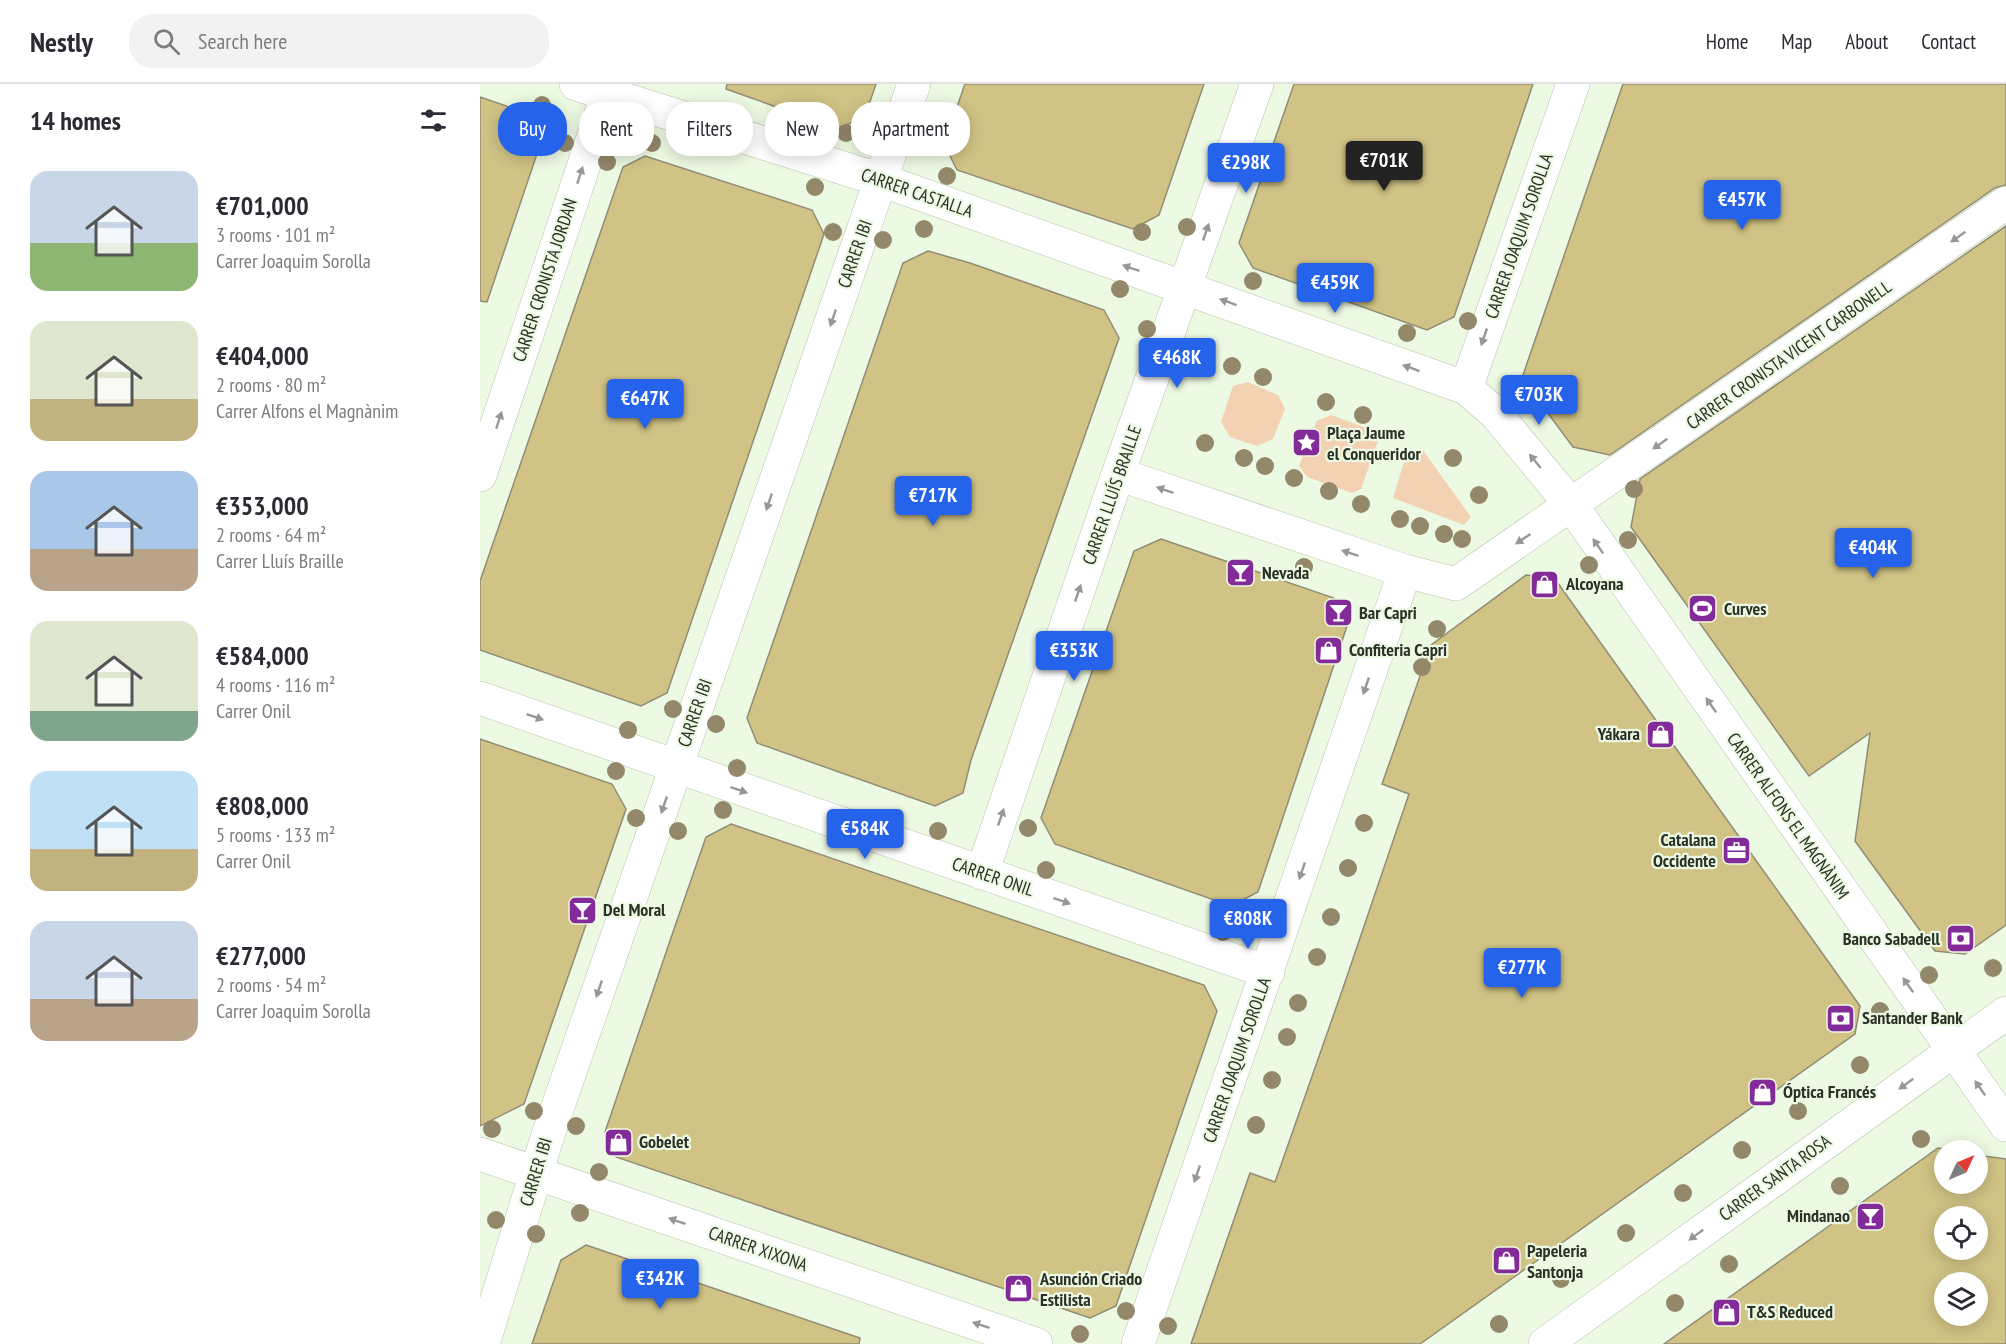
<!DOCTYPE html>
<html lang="en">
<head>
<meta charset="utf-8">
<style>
	body { margin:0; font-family:"PT Sans Narrow",sans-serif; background:#f2f2f3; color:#2b2b33; height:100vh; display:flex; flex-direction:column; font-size:22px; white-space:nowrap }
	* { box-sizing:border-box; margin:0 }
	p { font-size:20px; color:#7c7c81 }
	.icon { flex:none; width:33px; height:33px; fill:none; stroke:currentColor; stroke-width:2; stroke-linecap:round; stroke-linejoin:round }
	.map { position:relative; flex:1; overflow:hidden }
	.drawer { display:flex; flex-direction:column; background:#fff; width:480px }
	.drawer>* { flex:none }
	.banner { position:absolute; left:18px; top:18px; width:570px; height:54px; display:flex; gap:12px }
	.needle { width:39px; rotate:46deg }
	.tools { position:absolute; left:1454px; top:1056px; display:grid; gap:12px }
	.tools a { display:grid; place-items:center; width:54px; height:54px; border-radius:50%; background:#fff; box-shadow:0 3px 15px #0003; font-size:30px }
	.price { position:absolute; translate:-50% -51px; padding:0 14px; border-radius:6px; background:#2563eb; color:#fff; font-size:20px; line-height:39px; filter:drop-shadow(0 2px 3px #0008) }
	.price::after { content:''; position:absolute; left:50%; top:36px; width:18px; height:14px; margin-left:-9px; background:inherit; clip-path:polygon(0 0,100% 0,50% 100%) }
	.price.on { background:#222; color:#fff }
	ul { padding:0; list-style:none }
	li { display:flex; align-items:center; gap:18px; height:150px; padding:0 30px }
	li span { display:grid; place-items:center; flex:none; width:168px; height:120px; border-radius:18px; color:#555 }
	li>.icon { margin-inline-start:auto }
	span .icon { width:72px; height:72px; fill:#fffc; stroke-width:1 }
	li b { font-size:26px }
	h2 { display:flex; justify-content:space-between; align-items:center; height:72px; padding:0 30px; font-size:26px }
	.pill { padding:0 21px; border-radius:24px; background:#fff; box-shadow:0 3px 15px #0003; font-size:21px; line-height:54px }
	.pill.on { background:#2563eb; color:#fff }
	header { display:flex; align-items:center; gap:36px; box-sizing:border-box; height:84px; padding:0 30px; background:#fff; border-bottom:2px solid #e1e1e2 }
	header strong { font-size:28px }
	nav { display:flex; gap:33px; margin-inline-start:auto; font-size:21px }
	.search { width:420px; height:54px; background:#f2f2f3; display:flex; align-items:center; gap:15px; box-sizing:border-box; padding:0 21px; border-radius:24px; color:#7c7c81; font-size:22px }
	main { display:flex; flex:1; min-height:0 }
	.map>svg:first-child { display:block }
	.green { fill:#f3d1b3 }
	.building { fill:#d1c385; stroke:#918c75; stroke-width:1.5; fill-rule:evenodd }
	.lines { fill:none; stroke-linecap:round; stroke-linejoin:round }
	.street-casing { stroke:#b6c2ac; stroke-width:34 }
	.primary-casing { stroke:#b6c2ac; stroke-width:34 }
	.street { stroke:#fff; stroke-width:33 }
	.primary { stroke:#fff; stroke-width:33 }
	.tree { fill:#94886b }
	.oneway { fill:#969894 }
	.labels { text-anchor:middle; stroke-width:4.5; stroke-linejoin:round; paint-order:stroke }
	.street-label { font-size:18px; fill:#2c3128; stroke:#edfae3 }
	.poi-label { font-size:18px; font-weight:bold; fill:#2c3128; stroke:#edfae3; text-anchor:start }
</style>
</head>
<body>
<header>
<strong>Nestly</strong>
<div class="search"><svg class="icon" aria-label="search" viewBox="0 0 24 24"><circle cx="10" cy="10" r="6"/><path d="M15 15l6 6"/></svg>Search here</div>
<nav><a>Home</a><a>Map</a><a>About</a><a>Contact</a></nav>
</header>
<main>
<section class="drawer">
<h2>14 homes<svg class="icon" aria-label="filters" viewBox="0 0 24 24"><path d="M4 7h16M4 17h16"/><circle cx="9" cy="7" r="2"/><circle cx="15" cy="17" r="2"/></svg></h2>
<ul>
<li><span style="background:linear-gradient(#c9d6e8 60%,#8fb573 0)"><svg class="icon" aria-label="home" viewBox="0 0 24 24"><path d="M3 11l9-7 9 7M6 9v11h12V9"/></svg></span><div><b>€701,000</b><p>3 rooms · 101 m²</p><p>Carrer Joaquim Sorolla</p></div></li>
<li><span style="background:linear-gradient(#dfe7d0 65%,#c2b280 0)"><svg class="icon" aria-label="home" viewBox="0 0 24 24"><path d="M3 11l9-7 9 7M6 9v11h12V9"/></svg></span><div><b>€404,000</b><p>2 rooms · 80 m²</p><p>Carrer Alfons el Magnànim</p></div></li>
<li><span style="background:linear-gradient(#a9c7e8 65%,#b9a48a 0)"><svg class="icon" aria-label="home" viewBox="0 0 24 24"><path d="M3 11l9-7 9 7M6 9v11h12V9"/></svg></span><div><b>€353,000</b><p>2 rooms · 64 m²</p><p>Carrer Lluís Braille</p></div></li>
<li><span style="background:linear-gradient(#dfe7d0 75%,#7fa58c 0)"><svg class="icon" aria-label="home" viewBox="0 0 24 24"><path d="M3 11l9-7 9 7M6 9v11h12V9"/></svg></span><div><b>€584,000</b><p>4 rooms · 116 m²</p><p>Carrer Onil</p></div></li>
<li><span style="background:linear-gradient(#bfe0f5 65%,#c2b280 0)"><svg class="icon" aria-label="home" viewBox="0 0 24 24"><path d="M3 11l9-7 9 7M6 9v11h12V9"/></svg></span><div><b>€808,000</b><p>5 rooms · 133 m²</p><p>Carrer Onil</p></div></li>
<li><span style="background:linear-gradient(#c9d6e8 65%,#b9a48a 0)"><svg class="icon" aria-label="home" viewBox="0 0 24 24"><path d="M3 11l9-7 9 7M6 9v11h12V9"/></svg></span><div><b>€277,000</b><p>2 rooms · 54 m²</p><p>Carrer Joaquim Sorolla</p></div></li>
</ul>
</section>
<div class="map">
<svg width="1526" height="1260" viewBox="0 0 1526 1260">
	<rect width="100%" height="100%" fill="#edfae3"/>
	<path class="green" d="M768,298l30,13 7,14 -12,30 -16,7 -27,-9 -9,-15 12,-36z
		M851,331l38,14 9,12 -17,48 -9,4 -45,-16 -8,-11 18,-45z
		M942,365l49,68 -7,8 -71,-27 14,-46z"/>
	<path class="building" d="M247,0h149l-11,32 -27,13 -112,-40z
		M485,0h239l-45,131 -26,14 -176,-59 -13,-26z
		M814,0h239l-79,233 -27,13 -174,-62 -14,-25z
		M1143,0h383v101l-11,3 -385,267 -37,-8 -51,-69z
		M0,13l47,16 15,26 -55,163 -7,-1z
		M165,72l167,54 12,24 -157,459 -26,13 -161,-56v-69l143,-414z
		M1526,142v699l-41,29 -30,-3 -80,-110 15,-108 -61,43 -178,-249 9,-48z
		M448,167l42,12 134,47 15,28 -148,422 -8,33 -28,13 -178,-63 -10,-25 156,-455z
		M681,455l173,59 14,25 -90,269 -27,14 -176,-62 -14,-26 93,-267z
		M1046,491l29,4 305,427 -5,28 -435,310h-229l59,-171 25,9 68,-194 66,-194 -27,-10 49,-139z
		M0,655l132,45 14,25 -102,295 -44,22z
		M251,740l473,161 13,26 -101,295 -26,12 -474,-161 -11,-25 69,-203 32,-92z
		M1458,1064l15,2h-9v34h33v-29l29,4v185h-342zM1464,1132h33v34h-33zM1464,1198h33v34h-33z
		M106,1161l274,93 -1,6h-327l29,-84z"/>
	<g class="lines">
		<defs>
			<path id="street" d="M96,0l305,96 585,208 29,25 77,93 434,619
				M986,304l107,-304
				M638,390l287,97 51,13 550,-381
				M0,391l131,-391
				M0,614l788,274
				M502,789l136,-399 139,-390
				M0,1070l556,190
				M3,1260l65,-209 366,-1051
				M658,1260l267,-773"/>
			<path id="primary" d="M1065,1260l461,-331"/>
		</defs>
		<use href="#street" class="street-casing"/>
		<use href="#primary" class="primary-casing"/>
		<use href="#street" class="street"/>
		<use href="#primary" class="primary"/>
	</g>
	<g class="tree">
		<circle cx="62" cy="21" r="9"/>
		<circle cx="366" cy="49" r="9"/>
		<circle cx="445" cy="52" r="9"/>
		<circle cx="85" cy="59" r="9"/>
		<circle cx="172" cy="59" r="9"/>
		<circle cx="127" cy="78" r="9"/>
		<circle cx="467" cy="92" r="9"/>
		<circle cx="335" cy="103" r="9"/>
		<circle cx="707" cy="143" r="9"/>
		<circle cx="444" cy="145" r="9"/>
		<circle cx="353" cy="148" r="9"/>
		<circle cx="662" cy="148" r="9"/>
		<circle cx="403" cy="156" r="9"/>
		<circle cx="773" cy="197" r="9"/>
		<circle cx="640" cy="205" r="9"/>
		<circle cx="988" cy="237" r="9"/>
		<circle cx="667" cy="245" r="9"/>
		<circle cx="927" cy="249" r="9"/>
		<circle cx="752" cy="282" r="9"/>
		<circle cx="783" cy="293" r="9"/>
		<circle cx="846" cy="318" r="9"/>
		<circle cx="883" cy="331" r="9"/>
		<circle cx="725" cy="359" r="9"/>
		<circle cx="764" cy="374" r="9"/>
		<circle cx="973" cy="374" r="9"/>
		<circle cx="785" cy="382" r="9"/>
		<circle cx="814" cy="394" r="9"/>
		<circle cx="1154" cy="405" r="9"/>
		<circle cx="849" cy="407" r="9"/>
		<circle cx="999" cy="411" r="9"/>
		<circle cx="881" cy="420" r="9"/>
		<circle cx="920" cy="435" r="9"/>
		<circle cx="940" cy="442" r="9"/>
		<circle cx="964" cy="450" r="9"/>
		<circle cx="982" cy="455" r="9"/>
		<circle cx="1148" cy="456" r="9"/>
		<circle cx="1109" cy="481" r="9"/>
		<circle cx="824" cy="483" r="9"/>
		<circle cx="957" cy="545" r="9"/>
		<circle cx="942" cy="583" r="9"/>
		<circle cx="193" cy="625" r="9"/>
		<circle cx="236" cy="640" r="9"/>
		<circle cx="148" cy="646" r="9"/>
		<circle cx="257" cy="684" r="9"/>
		<circle cx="136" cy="687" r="9"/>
		<circle cx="243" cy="726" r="9"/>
		<circle cx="156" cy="734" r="9"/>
		<circle cx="884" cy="739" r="9"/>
		<circle cx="548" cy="744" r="9"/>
		<circle cx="198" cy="747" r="9"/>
		<circle cx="458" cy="747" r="9"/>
		<circle cx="868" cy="784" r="9"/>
		<circle cx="566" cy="786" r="9"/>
		<circle cx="784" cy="829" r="9"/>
		<circle cx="851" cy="833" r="9"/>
		<circle cx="743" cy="848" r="9"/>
		<circle cx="837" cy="873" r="9"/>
		<circle cx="1513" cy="884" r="9"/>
		<circle cx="1449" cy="891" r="9"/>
		<circle cx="818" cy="919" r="9"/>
		<circle cx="1400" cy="927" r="9"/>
		<circle cx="807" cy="953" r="9"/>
		<circle cx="1380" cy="981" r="9"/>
		<circle cx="792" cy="996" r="9"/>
		<circle cx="54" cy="1027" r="9"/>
		<circle cx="1318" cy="1027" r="9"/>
		<circle cx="776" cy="1041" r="9"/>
		<circle cx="96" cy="1042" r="9"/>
		<circle cx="12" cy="1045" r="9"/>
		<circle cx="1441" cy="1055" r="9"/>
		<circle cx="1262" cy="1066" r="9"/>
		<circle cx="119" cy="1088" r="9"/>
		<circle cx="1360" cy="1102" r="9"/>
		<circle cx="1203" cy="1109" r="9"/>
		<circle cx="100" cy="1129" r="9"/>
		<circle cx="16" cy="1136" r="9"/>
		<circle cx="1146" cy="1149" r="9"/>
		<circle cx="56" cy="1150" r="9"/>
		<circle cx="1249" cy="1180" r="9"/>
		<circle cx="1081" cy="1195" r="9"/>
		<circle cx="1195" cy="1219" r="9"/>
		<circle cx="646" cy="1227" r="9"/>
		<circle cx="1019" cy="1240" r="9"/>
		<circle cx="688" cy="1242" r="9"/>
		<circle cx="600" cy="1250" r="9"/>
	</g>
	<defs><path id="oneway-solid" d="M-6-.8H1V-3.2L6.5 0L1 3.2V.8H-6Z" transform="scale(1.5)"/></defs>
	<g class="oneway">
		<use href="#oneway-solid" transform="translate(100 91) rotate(-72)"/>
		<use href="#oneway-solid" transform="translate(726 148) rotate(-71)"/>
		<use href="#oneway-solid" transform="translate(1478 153) rotate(145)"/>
		<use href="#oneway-solid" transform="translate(651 184) rotate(-161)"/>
		<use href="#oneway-solid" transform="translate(748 218) rotate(-160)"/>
		<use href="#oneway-solid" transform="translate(353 234) rotate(109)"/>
		<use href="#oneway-solid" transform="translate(1004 253) rotate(109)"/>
		<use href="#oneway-solid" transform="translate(931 284) rotate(-160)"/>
		<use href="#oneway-solid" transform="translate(19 336) rotate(-72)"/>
		<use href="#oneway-solid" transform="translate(1180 360) rotate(145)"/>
		<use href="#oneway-solid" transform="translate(1055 377) rotate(-129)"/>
		<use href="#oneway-solid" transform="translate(685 406) rotate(-161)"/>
		<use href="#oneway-solid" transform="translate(289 418) rotate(109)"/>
		<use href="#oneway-solid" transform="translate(1043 455) rotate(146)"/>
		<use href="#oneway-solid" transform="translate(1118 462) rotate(-125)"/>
		<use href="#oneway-solid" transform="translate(870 469) rotate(-162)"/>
		<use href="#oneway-solid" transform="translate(598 509) rotate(-71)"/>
		<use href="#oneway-solid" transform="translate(886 602) rotate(109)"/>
		<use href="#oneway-solid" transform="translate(1231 621) rotate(-125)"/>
		<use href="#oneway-solid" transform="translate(55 633) rotate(19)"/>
		<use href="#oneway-solid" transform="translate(259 706) rotate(19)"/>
		<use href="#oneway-solid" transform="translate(184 721) rotate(109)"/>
		<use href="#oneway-solid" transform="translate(521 733) rotate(-71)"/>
		<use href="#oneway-solid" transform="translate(822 787) rotate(109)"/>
		<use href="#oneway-solid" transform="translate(582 817) rotate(19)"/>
		<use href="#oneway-solid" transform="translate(1428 901) rotate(-125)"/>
		<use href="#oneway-solid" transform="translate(119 905) rotate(109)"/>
		<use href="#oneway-solid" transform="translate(1426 1000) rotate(144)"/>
		<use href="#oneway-solid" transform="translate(1500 1004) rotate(-125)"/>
		<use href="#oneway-solid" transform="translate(717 1090) rotate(109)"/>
		<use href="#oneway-solid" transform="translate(197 1137) rotate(-161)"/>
		<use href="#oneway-solid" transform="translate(1216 1151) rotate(144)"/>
		<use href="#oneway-solid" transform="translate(501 1241) rotate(-162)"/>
	</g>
	<defs>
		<symbol id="sight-square" viewBox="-11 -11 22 22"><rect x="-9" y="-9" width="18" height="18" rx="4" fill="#832b98" stroke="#edfae3"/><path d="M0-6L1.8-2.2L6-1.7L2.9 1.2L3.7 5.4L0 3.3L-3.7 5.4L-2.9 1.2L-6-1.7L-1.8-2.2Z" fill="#fff"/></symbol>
		<symbol id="bar-square" viewBox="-11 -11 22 22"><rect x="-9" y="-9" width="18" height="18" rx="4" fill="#832b98" stroke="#edfae3"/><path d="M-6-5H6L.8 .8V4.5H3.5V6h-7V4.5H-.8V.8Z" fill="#fff"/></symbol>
		<symbol id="shop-square" viewBox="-11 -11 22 22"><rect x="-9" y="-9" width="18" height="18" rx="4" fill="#832b98" stroke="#edfae3"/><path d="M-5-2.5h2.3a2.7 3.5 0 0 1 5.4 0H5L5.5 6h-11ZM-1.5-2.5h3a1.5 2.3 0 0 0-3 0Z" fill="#fff"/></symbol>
		<symbol id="stadium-square" viewBox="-11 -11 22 22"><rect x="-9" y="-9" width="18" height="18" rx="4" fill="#832b98" stroke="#edfae3"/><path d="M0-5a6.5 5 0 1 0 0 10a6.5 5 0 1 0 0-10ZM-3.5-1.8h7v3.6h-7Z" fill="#fff"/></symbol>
		<symbol id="office-square" viewBox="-11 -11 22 22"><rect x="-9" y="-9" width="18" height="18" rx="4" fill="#832b98" stroke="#edfae3"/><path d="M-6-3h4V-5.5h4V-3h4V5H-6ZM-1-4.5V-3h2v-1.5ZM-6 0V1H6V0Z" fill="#fff"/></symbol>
		<symbol id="bank-square" viewBox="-11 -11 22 22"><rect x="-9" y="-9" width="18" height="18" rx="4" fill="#832b98" stroke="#edfae3"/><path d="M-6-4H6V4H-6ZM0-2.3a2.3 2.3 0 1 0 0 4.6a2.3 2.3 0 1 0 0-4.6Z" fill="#fff"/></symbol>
	</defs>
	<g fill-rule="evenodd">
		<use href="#sight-square" x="810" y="342" width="33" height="33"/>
		<use href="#bar-square" x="744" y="472" width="33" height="33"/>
		<use href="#shop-square" x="1048" y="484" width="33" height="33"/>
		<use href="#stadium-square" x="1206" y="508" width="33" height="33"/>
		<use href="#bar-square" x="842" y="512" width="33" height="33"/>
		<use href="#shop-square" x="832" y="550" width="33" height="33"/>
		<use href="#shop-square" x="1164" y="634" width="33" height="33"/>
		<use href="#office-square" x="1240" y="750" width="33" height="33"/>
		<use href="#bar-square" x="86" y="810" width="33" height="33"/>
		<use href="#bank-square" x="1464" y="838" width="33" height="33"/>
		<use href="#bank-square" x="1344" y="918" width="33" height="33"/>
		<use href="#shop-square" x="1266" y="992" width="33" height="33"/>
		<use href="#shop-square" x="122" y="1042" width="33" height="33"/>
		<use href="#bar-square" x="1374" y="1116" width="33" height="33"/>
		<use href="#shop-square" x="1010" y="1160" width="33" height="33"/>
		<use href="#shop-square" x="522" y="1188" width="33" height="33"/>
		<use href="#shop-square" x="1230" y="1212" width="33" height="33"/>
	</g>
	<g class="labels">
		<g class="street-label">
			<text transform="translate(437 109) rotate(19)" y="6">CARRER CASTALLA</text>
			<text transform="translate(1039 152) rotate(-71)" y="6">CARRER JOAQUIM SOROLLA</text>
			<text transform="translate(375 170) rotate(-71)" y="6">CARRER IBI</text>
			<text transform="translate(65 196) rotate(-72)" y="6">CARRER CRONISTA JORDAN</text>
			<text transform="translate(1309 271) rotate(-35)" y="6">CARRER CRONISTA VICENT CARBONELL</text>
			<text transform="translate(632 411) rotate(-71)" y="6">CARRER LLUÍS BRAILLE</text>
			<text transform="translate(215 629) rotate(-71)" y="6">CARRER IBI</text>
			<text transform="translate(1308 732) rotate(55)" y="6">CARRER ALFONS EL MAGNÀNIM</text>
			<text transform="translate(513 793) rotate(19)" y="6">CARRER ONIL</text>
			<text transform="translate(757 976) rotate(-71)" y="6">CARRER JOAQUIM SOROLLA</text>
			<text transform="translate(56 1088) rotate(-73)" y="6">CARRER IBI</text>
			<text transform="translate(1295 1094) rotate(-36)" y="6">CARRER SANTA ROSA</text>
			<text transform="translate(278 1165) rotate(19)" y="6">CARRER XIXONA</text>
		</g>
		<g class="poi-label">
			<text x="847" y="355">Plaça Jaume<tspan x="847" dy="21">el Conqueridor</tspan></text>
			<text x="782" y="495">Nevada</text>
			<text x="1086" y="506">Alcoyana</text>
			<text x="1244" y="531">Curves</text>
			<text x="879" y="535">Bar Capri</text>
			<text x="869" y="572">Confiteria Capri</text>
			<text x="1160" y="656" text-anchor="end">Yákara</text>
			<text x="1236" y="762" text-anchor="end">Catalana<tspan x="1236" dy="21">Occidente</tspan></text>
			<text x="123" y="832">Del Moral</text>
			<text x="1460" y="861" text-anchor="end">Banco Sabadell</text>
			<text x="1382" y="940">Santander Bank</text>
			<text x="1303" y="1014">Óptica Francés</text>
			<text x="159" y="1064">Gobelet</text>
			<text x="1370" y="1138" text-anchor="end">Mindanao</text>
			<text x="1047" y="1173">Papeleria<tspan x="1047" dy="21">Santonja</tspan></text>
			<text x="560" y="1201">Asunción Criado<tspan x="560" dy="21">Estilista</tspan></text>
			<text x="1267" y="1234">T&amp;S Reduced</text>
		</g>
	</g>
</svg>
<div class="tools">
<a><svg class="needle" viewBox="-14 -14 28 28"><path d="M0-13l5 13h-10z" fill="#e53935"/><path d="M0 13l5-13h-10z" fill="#7c7c81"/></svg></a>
<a><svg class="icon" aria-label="locate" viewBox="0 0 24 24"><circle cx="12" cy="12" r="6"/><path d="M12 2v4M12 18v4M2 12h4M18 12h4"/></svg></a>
<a><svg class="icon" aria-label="layers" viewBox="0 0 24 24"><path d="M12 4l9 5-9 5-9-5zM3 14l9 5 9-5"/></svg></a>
</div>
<b class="price on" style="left:904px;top:108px">€701K</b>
<b class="price" style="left:766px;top:110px">€298K</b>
<b class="price" style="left:1262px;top:147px">€457K</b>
<b class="price" style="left:855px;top:230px">€459K</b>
<b class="price" style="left:697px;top:305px">€468K</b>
<b class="price" style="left:1059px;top:342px">€703K</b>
<b class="price" style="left:165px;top:346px">€647K</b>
<b class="price" style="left:453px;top:443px">€717K</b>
<b class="price" style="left:1393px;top:495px">€404K</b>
<b class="price" style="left:594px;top:598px">€353K</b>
<b class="price" style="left:385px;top:776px">€584K</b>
<b class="price" style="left:768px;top:866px">€808K</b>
<b class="price" style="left:1042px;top:915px">€277K</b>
<b class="price" style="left:180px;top:1226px">€342K</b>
<div class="banner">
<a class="pill on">Buy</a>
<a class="pill">Rent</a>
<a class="pill">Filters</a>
<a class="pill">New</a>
<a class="pill">Apartment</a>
</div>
</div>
</main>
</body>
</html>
